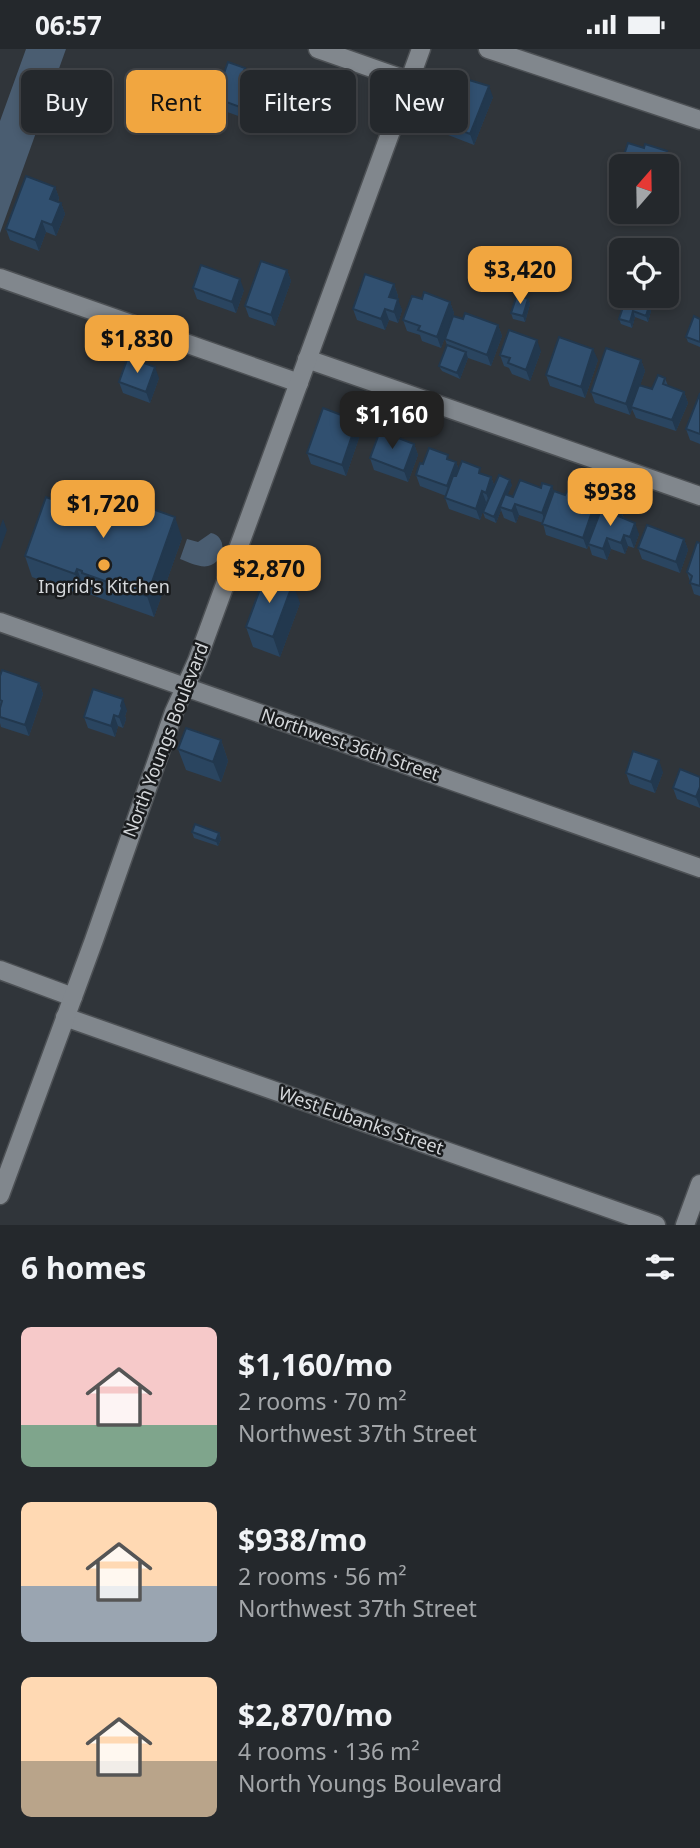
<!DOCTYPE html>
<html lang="en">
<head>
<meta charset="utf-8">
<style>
	body { margin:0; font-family:"Noto Sans",sans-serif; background:#2c3034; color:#f1f3f6; height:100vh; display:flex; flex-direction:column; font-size:26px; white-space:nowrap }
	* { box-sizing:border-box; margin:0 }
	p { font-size:23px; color:#a3a6a9 }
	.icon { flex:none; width:38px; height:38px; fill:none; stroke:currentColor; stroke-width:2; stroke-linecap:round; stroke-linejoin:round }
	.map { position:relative; height:1176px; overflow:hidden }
	.side { display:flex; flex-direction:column; background:#24282c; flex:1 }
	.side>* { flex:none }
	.hud { position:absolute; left:21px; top:21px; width:658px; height:63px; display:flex; gap:14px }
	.needle { width:46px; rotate:20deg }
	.buttons { position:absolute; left:609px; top:105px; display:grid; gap:14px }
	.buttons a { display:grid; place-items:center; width:70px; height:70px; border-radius:10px; background:#24282c; box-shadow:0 4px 10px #0003,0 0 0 2px #414448; font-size:35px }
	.price { position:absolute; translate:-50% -60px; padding:0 16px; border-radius:14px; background:#f1a640; color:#111; font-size:23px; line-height:46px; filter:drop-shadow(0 2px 4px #0008) }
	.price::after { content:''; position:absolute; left:50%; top:42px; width:21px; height:16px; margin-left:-10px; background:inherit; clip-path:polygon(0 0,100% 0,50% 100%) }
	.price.selected { background:#222; color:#fff }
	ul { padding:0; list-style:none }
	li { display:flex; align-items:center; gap:21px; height:175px; padding:0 21px }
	li span { display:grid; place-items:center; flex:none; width:196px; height:140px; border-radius:10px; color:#555 }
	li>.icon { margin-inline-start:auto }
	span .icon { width:84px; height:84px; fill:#fffc; stroke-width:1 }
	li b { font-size:30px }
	h2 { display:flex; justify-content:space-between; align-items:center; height:84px; padding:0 21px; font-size:30px }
	.tag { padding:0 24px; border-radius:10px; background:#24282c; box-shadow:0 4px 10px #0003,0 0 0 2px #414448; font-size:24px; line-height:63px }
	.tag.selected { background:#f1a640; color:#111 }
	.status { display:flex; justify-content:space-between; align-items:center; height:49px; padding:0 35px; background:#24282c; direction:ltr }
	.status svg { height:19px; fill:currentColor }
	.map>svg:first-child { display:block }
	.green { fill:#4a5d71 }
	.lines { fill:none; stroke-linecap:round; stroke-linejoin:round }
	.minor-casing { stroke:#4d5155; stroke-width:21 }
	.tertiary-casing { stroke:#4d5155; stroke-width:21 }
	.minor { stroke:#81878d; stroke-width:18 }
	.tertiary { stroke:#81878d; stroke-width:18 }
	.wall { fill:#2a4560 }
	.shaded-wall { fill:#22384e }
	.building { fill:#315070; stroke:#22384e; stroke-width:2 }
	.poi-dot { fill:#f1a640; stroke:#1a1c1e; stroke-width:2.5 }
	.labels { text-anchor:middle; stroke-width:5; stroke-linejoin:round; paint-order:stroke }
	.poi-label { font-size:18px; fill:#d5d8db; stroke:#1a1c1e }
	.street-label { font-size:18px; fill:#d5d8db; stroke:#1a1c1e }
</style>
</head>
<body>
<div class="status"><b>06:57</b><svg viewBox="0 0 49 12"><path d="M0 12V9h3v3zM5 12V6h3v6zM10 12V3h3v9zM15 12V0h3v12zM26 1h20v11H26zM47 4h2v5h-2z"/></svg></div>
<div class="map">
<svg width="700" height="1176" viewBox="0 0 700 1176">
	<rect width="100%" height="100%" fill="#30353a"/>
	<path class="green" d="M26,0h40l-66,184v-112z
		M211,484c18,4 13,30 -3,33 -8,2 -20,-4 -28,-7l7,-20 11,3z"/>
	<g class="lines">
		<defs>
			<path id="minor" d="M318,0l91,32
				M488,0l212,71
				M0,229l299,105
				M307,310l393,137
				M0,921l73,27
				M65,968l591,208
				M685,1176l15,-41"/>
			<path id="tertiary" d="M0,573l700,246
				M0,1146l94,-255 80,-228 23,-51 224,-612"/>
		</defs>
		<use href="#minor" class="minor-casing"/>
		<use href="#tertiary" class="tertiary-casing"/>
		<use href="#minor" class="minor"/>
		<use href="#tertiary" class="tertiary"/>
	</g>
	<path class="wall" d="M247,26l15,5 4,11 -11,31 -36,-13 -4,-11z
		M493,48l-19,48 -31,-12 -4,-11 1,-5 -11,-4 -4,-12z
		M55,138l4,11 -1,4 3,1 4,11 -9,22 -10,-4 -7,19 -29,-11 -4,-11z
		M287,221l4,11 -16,45 -26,-9 -4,-11z
		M394,235l4,12 -1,3 5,11 -4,13 -9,-3 -4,10 -28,-10 -4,-11z
		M193,239l51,2 -8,23 -39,-14z
		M626,249l23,8 2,5 -3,11 -13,-5 -3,11 -11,-4 -2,-5z
		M422,250l28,3 4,11 -13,35 -19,-7 -2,-6 -13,-4 -4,-11z
		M528,250l2,5 -5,18 -12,-3 -2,-6z
		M463,270l35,6 4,11 -11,30 -23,-8 -8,21 -18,-8 -3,-5 8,-21 -2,-6z
		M700,270v28l-12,-5 -2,-5z
		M541,302l-11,30 -18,-7 -3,-6 -5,-2 -4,-11z
		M598,311l-13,38 -35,-12 -4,-11z
		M641,311l4,11 -5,14 12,4 13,-11 3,8 16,6 4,11 -12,28 -40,-13 -4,-9 -2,6 -35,-12 -4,-11z
		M159,329l-9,25 -27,-10 -4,-11z
		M700,344v51l-10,-4 -4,-11z
		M361,383l-15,44 -35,-12 -4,-11z
		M414,395l4,11 -10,27 -34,-12 -4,-12z
		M456,413l3,8 24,4 8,3 3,8h18l-5,10 6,2 28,-9 24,7 15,1 3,6 11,4 4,11 22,-8 4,9 15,16 -5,14 -6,-2 -3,8 -14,-5 -4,11 -15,-5 -3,-10 -2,4 -41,-14 -3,-12 -24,-8 -3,8 -12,-5 -3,-8 -5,13 -11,-5 -2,-6 3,-10 -6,18 -31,-11 -4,-11 1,-2 -26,-10 -4,-11 7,-11z
		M78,460l104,29 -28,79 -65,-23 -1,-3 -3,-1 -2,5 -51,-18 -7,-21z
		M684,490l4,11 -8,23 -38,-14 -4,-11z
		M700,494v53l-6,-2 -7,-22z
		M300,554l-20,54 -27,-10 -7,-20z
		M0,627l39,7 4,11 -14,42 -28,-9 -1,-4z
		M127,661l-2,6 1,3 -3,9 -5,-2 -3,11 -27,-9 -4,-11z
		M221,691l7,21 -7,21 -35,-12 -8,-21z
		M663,723l-8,21 -25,-9 -4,-11z
		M700,728v31l-23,-9 -4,-11z
		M192,783l27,1 2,6 -3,7 -24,-8z"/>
	<path class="shaded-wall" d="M262,31l4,11 -11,31 -4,-11z
		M489,37l4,11 -19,48 -4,-11z
		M667,102l4,11 -4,13v-9h-5z
		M55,138l4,11 -5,12 -4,-11z
		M61,154l4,11 -9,22 -4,-11z
		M42,172l4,11 -7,19 -4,-11z
		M287,221l4,11 -16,45 -4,-11z
		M670,223l2,6 -5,15v-12z
		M240,230l4,11 -8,23 -4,-11z
		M394,235l4,12 -5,12 -4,-11z
		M398,250l4,11 -4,13 -4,-11z
		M528,250l2,5 -5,18 -2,-6z
		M450,253l4,11 -13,35 -4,-11z
		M649,257l2,5 -3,11 -2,-6z
		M385,260l4,11 -4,10 -4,-11z
		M633,262l2,6 -3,11 -2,-6z
		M498,276l4,11 -11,30 -4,-11z
		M537,291l4,11 -11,30 -4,-11z
		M593,300l5,11 -13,38 -4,-11z
		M466,303l2,6 -8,21 -3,-6z
		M641,311l4,11 -12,36h-2l1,2 -2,6 -4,-11z
		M155,318l4,11 -9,25 -4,-11z
		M684,343l4,11 -12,28 -4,-11z
		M357,372l4,11 -15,44 -4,-11z
		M414,395l4,11 -10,27 -4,-11z
		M456,413l4,11 -9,24 -4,-11z
		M491,428l4,11 -5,16 -4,-11z
		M510,431l2,5 -10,23 -2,-1 1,3 -5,13 -2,-6z
		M552,437l4,11 -10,27 -4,-11z
		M482,442l4,11 -6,18 -4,-11z
		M515,455l4,11 -3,8 -4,-12z
		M594,457l4,11 -11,32 -4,-11z
		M620,460l4,11 -6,-4z
		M175,468l7,21 -28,79 -7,-21z
		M3,470l4,11 -7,20v-23z
		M635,474l4,11 -5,14 -4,-11z
		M624,486l4,11 -3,8 -4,-11z
		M607,489l4,11 -4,11 -4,-11z
		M684,490l4,11 -8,23 -4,-11z
		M77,520l8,21 -2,5 -8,-21z
		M293,534l7,20 -20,54 -7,-20z
		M39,634l4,11 -14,42 -4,-11z
		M123,650l4,11 -2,6 1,3 -3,9 -4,-11 2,-11z
		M114,666l4,11 -3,11 -4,-11z
		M221,691l7,21 -7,21 -8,-20z
		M659,711l4,12 -8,21 -4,-11z
		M700,738v20l-4,-10z
		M219,784l2,6 -3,7 -2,-5z"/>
	<path class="building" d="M228,13l17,6 -2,5 19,7 -11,31 -36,-13z
		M436,24l13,6 10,-2 30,9 -19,48 -31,-12 4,-13 -18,-8z
		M628,94l16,5 1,-4 22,7 -5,15 -42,1z
		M26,127l29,11 -5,12 11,4 -9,22 -10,-4 -7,19 -29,-11z
		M261,212l26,9 -16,45 -26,-9z
		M201,216l39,14 -8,23 -39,-14z
		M667,222l3,1 -3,9z
		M365,225l29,10 -5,13 9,2 -4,13 -9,-3 -4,10 -28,-10z
		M424,243l26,10 -13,35 -19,-7 2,-4 -17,-6 9,-24 10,3z
		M517,246l11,4 -5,17 -12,-3z
		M626,249l23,8 -3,10 -13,-5 -3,11 -11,-3z
		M465,264l33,12 -11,30 -42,-16 8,-23 10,3z
		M694,267l6,3v23l-14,-5z
		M509,281l28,10 -11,30 -18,-7 2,-5 -10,-3z
		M559,288l34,12 -12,38 -35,-12z
		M447,296l19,7 -9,21 -18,-7z
		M606,299l35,12 -15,44 -35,-12z
		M128,308l27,10 -9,25 -27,-10z
		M658,326l7,3 -2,6 21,8 -12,28 -41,-13 8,-22 13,4z
		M700,344v41l-14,-5z
		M323,359l34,13 -15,44 -35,-12z
		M380,382l34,13 -10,27 -34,-13z
		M429,399l19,7 -1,4 9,3 -9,24 -31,-11 4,-12 3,1z
		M462,412l18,7 -1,5 12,4 -5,16 -4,-2 -6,18 -31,-11 8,-22h3z
		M499,426l11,5 -16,37 -11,-5z
		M520,431l21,8 1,-5 10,3 -10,27 -27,-9 -3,7 -12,-4 5,-13 8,3z
		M554,442l11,4 2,-4 13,5 -1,5 15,5 -11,32 -41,-14z
		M110,445l65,23 -28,79 -65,-23v-2l-5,-2 -2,5 -50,-18 21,-59 32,12 3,-7 7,2 3,-9 16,6z
		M611,456l9,4 -2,7 17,7 -5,14 -6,-2 -3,8 -14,-5 -4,11 -15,-5 13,-34 7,2z
		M647,476l37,14 -8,23 -38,-14z
		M697,493l3,1v43l-10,-3 2,-7 -5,-4z
		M266,524l27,10 -20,54 -27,-10z
		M2,621l37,13 -14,42 -25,-8v-9l2,-7 -2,-1v-24z
		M93,640l30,10 -2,7 1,2 -3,9 -5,-2 -3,11 -27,-9z
		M186,679l35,12 -8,22 -35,-13z
		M633,702l26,9 -8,22 -25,-9z
		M680,720l20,8v10l-4,10 -23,-9z
		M195,775l24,9 -3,8 -24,-9z"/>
	<circle class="poi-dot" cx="104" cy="516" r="7"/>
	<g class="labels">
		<g class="poi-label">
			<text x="104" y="544">Ingrid's Kitchen</text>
		</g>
		<g class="street-label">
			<text transform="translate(166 691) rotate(-69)" y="6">North Youngs Boulevard</text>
			<text transform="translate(350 696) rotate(19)" y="6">Northwest 36th Street</text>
			<text transform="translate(361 1072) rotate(19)" y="6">West Eubanks Street</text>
		</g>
	</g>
</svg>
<div class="buttons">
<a><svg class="needle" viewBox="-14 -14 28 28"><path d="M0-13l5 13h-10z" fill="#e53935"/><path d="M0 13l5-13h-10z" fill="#a3a6a9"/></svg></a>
<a><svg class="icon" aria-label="locate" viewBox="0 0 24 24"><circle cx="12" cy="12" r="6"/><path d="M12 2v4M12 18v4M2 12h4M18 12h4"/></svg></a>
</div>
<b class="price" style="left:520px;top:257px">$3,420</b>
<b class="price" style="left:137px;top:326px">$1,830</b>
<b class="price selected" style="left:392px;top:402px">$1,160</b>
<b class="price" style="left:610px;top:479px">$938</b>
<b class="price" style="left:103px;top:491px">$1,720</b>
<b class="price" style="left:269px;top:556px">$2,870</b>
<div class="hud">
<a class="tag">Buy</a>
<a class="tag selected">Rent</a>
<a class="tag">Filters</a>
<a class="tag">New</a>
</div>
</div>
<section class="side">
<h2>6 homes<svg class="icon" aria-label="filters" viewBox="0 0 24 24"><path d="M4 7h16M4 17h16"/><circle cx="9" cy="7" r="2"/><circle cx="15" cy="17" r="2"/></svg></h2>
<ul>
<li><span style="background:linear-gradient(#f6c9c9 70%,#7fa58c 0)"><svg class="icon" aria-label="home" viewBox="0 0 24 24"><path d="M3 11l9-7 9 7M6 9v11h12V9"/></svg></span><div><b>$1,160/mo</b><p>2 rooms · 70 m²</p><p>Northwest 37th Street</p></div></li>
<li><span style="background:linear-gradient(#ffd9b3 60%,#9aa5b1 0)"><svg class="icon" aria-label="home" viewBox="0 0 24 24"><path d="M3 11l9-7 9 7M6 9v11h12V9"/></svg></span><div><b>$938/mo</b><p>2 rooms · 56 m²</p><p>Northwest 37th Street</p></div></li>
<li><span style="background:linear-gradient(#ffd9b3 60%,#b9a48a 0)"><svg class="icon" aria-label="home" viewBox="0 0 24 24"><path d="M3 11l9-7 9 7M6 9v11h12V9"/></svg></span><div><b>$2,870/mo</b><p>4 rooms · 136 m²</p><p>North Youngs Boulevard</p></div></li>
</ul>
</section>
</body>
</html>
